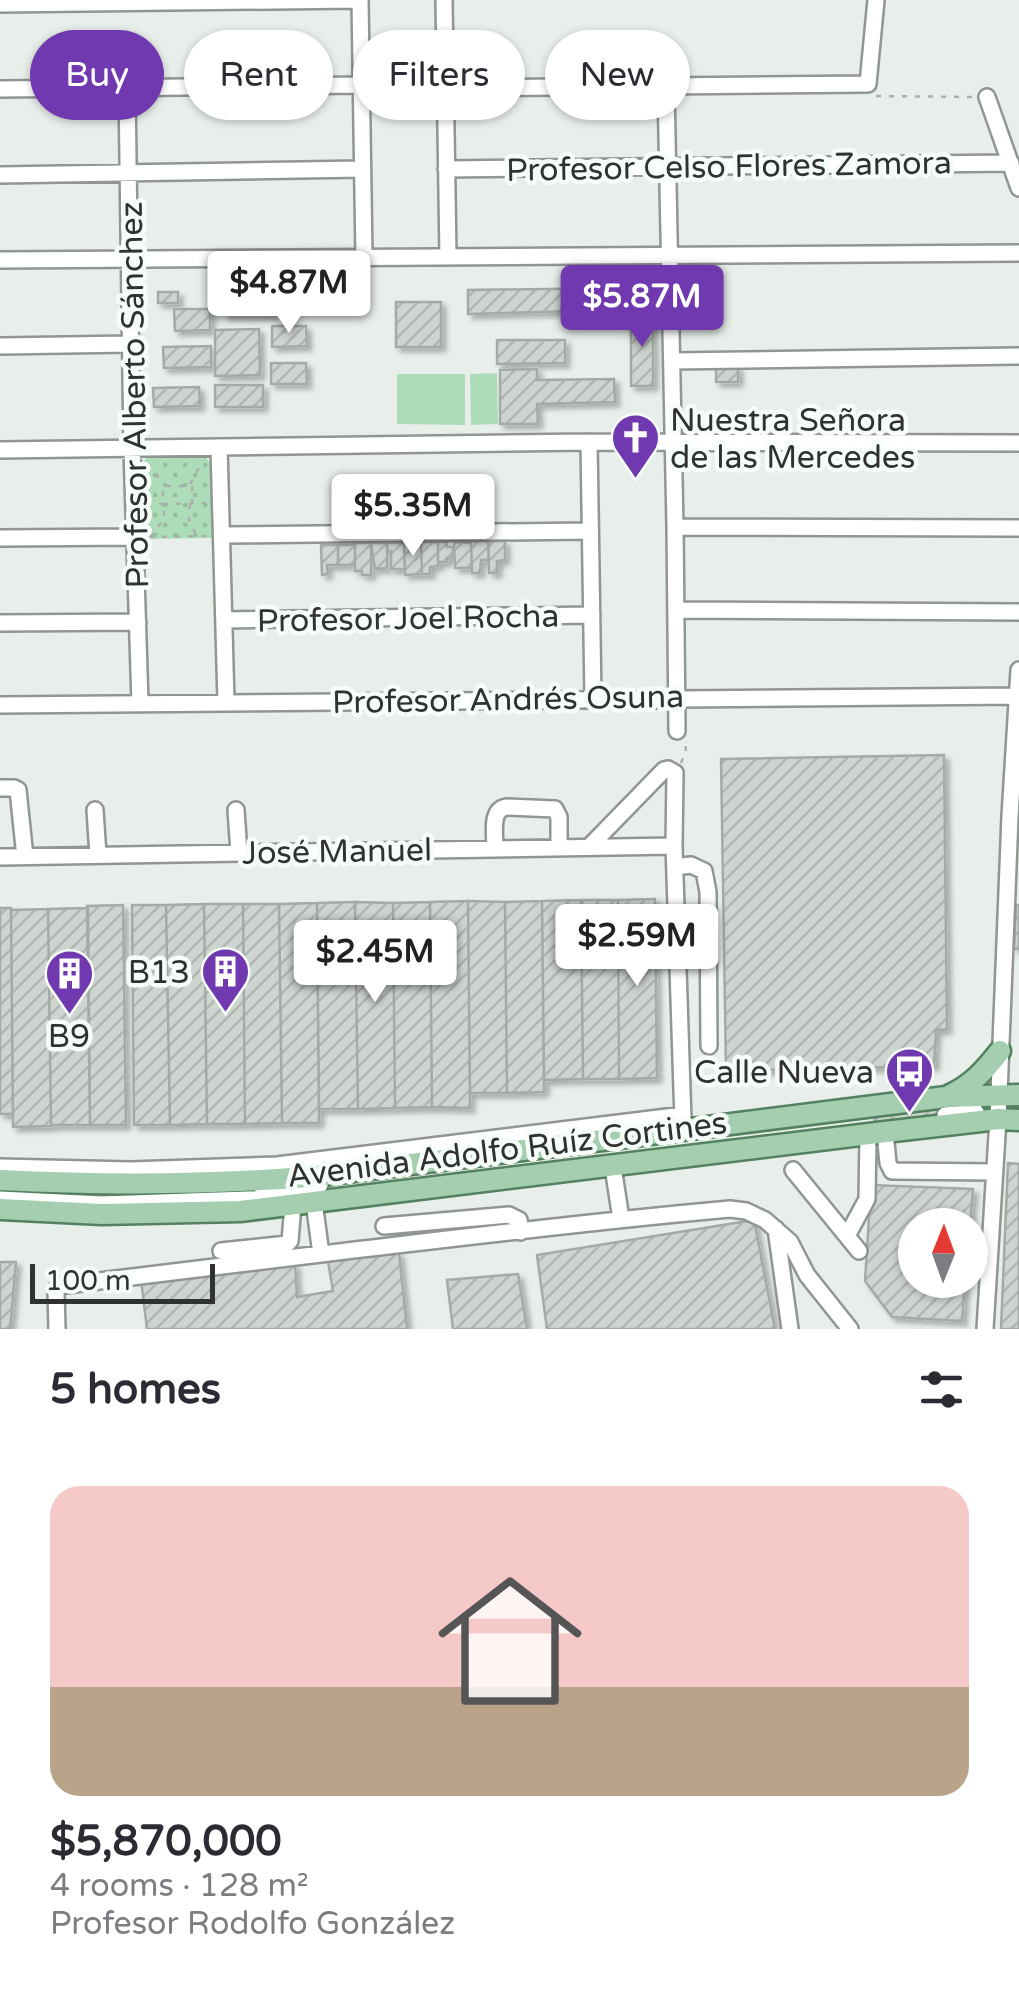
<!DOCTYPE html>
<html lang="en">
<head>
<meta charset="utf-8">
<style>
	body { margin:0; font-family:"Varela Round",sans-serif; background:#f7f7f7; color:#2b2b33; height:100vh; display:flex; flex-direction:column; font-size:38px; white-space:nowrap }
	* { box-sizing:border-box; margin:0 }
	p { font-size:32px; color:#7c7c81 }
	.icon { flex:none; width:55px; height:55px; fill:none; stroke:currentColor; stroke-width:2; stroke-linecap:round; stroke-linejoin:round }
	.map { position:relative; height:1329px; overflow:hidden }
	.details { display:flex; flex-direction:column; background:#fff; flex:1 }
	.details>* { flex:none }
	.hud { position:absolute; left:30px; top:30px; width:960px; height:90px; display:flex; gap:20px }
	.needle { width:65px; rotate:1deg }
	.tools { position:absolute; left:898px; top:1208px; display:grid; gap:20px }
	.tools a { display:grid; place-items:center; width:90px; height:90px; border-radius:50%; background:#fff; box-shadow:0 2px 8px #0004; font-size:50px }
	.scale { position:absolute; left:30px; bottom:25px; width:185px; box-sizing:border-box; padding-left:10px; border:5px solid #303230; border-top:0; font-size:28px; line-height:35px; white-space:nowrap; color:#303230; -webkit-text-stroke:8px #f6fcf7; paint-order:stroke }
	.price { position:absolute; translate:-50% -85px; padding:0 22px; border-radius:10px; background:#fff; color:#222; font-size:32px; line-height:65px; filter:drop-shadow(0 2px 5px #0008) }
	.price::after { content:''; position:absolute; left:50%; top:60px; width:30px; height:22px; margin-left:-15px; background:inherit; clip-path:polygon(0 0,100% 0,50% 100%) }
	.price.on { background:#7139af; color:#fff }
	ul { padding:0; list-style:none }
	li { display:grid; align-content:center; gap:20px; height:530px; padding:0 50px }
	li+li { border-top:2px solid #e1e1e2 }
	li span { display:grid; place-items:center; height:310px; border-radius:30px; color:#555 }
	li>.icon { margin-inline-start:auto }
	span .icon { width:180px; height:180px; fill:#fffc; stroke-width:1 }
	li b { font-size:42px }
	h2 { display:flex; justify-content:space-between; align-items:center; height:120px; padding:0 50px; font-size:42px }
	.chip { padding:0 35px; border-radius:45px; background:#fff; box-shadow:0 2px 8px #0004; font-size:35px; line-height:90px }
	.chip.on { background:#7139af; color:#fff }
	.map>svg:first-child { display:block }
	.park { fill:url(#park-dots) }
	.garden { fill:#acddb8 }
	.building { fill:url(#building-hatch); stroke:#a4aaa5; stroke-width:2.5; filter:url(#shadow) }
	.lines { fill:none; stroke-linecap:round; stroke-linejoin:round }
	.minor-casing { stroke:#909691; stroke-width:20 }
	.major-casing { stroke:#548260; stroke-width:25 }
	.path { stroke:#aaafab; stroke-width:2.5; stroke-dasharray:5 8; stroke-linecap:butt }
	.minor { stroke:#fff; stroke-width:15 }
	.major { stroke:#a4ceaf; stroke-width:20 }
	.labels { text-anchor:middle; stroke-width:9; stroke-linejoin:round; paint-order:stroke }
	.street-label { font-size:32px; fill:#303230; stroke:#f6fcf7 }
	.poi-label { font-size:32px; fill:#303230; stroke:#f6fcf7; text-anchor:end }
</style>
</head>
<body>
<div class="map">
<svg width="1019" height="1329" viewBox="0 0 1019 1329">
	<defs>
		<pattern id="park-dots" width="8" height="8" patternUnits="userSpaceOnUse" patternTransform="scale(2.5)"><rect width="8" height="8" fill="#acddb8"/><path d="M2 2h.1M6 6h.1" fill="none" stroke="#94be9e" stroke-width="1.8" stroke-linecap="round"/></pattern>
		<pattern id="building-hatch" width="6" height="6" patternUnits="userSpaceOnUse" patternTransform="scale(2.5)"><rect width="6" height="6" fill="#ced4cf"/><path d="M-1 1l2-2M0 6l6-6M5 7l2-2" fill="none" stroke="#b1b6b2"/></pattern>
		<filter id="shadow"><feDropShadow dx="4.5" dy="4.5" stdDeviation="2.5" flood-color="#0004"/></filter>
	</defs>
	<rect width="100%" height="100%" fill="#e8efea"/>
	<path class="park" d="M203,454l8,10 1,74 -70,1v-74l6,-10z"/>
	<path class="garden" d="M497,373l1,51 -27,1 -1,-51z
		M397,374h68v51l-68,-1z"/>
	<path class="building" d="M614,288v22l-146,4v-24z
		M158,292h20v11h-20z
		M225,293h47v22h-47z
		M396,302h45v45h-45z
		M174,309h36v21l-35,1z
		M631,314h22v72h-22z
		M272,326h34l1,20 -35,1z
		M259,329l1,46 -45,1v-46z
		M497,340h68v23l-68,1z
		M211,346v21l-47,1 -1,-21z
		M271,363h35l1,21h-36z
		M716,367h22v15h-22z
		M537,369v11l77,-1 1,23 -78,2 1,20h-38v-54z
		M215,385h48v22h-48z
		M199,387l1,19 -46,1 -1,-19z
		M471,541h17l1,19h-8l-1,13h-8z
		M488,541h17v19l-8,1v12h-8z
		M421,542h17v24l-8,1v7h-8z
		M438,542h9v5h6v10l-6,1v4h-9z
		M454,542l17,1 1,25h-17z
		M355,543h16v32h-9v-4h-7z
		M371,543h16v25l-12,1z
		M387,543h17l1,26h-14v-18l-3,1z
		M404,543l17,1 1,30 -17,1z
		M321,545h17v20h-11l1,9 -6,1z
		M338,545h17v20h-17z
		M944,755l3,274 -11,1 -2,36 -208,5 -5,-312z
		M655,899l2,179 -38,1 -1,-179z
		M581,900l2,179 -39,1 -2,-179z
		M581,900h37l1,179h-36z
		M468,901l2,207 -38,-1 -2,-205z
		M468,901l37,1 2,191h-37z
		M542,901l2,191 -37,1 -2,-191z
		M355,902l3,207h-39l-2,-206z
		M355,902l38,1 2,205 -37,1z
		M430,902l2,205 -37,1 -2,-205z
		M317,903l2,220h-37l-3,-219z
		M204,904l3,220 -37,1 -4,-220z
		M204,904h39l2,220h-38z
		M243,904h36l3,219 -37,1z
		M123,905l3,220h-36l-3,-219z
		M132,905h34l4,220h-36z
		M1016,905h3v44h-5z
		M0,908h11l2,206h-13z
		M88,908l2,217h-39l-3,-216z
		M48,909l3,217 -38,1 -2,-217z
		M943,1099l2,18 -69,10 -3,-18z
		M1008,1163l11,1v165h-18z
		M871,1185l102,4 -3,36h-55v55h50l-3,41 -70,-4 -27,-36z
		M754,1220l21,109h-228l-10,-74z
		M399,1253l8,76h-260l-6,-50 154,-15 2,33 36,-6 -5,-30z
		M0,1262h16l-6,67h-10z
		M518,1274l9,55h-74l-6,-49z"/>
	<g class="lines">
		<defs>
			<path id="minor" d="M360,0l4,257
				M444,0l4,257
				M0,4l356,-4
				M666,87l9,440 2,204
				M127,88l5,360 8,255
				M444,88l424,-4 8,-84
				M0,89l361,-4
				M987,97l32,91
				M446,169l565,-6
				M0,175l362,-6
				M0,260l1019,-7
				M0,346l130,-2
				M672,361l347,-5
				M589,442l4,256
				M219,447l7,255
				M0,450l589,-8 430,1
				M675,527l344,1
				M222,535l367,-4
				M0,538l136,-1
				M677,610l342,2
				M225,620l367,-5
				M0,623l138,-1
				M0,705l1017,-9
				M0,788h14l4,2 7,67
				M95,810l3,45
				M236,810l3,43
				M589,847l75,-77 4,-1 7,4 -1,73 9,275
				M495,848c0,-14 -5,-38 11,-41l49,2 4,8v30
				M0,857l674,-11
				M675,867l16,-2 13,6 4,21 1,154
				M945,1115l31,-3
				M885,1132l3,31 4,8 102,1
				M0,1167l131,3 146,-5 406,-50
				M613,1167l8,52
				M793,1170l66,81
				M263,1192l57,-7
				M0,1199l101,5 175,-6
				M314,1202l7,52c136,-16 273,-33 409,-45l16,2 19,9 25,22 17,33 43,54
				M384,1226l125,-11 10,5 2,12
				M776,1229l14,100
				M847,1236l20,-37 1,-64
				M221,1251l66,-7 3,-3 3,-36
				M57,1329l-1,-37 2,-6 263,-32
				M985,1329l13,-210 12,-303 9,-146"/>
			<path id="major" d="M950,1095c22,-10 35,-25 50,-44
				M0,1180c103,5 204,5 307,-3l639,-80 73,-2
				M0,1209l102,5 138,-3 645,-79 113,-13 21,1"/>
		</defs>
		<use href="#minor" class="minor-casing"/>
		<use href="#major" class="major-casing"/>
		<path class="path" d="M876,96l97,1
			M148,463l16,22
			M190,484l13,-23
			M146,504h17
			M190,504l-1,16 7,15
			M192,504v-18h-29v18l43,-1
			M149,537l57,-1
			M150,537l14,-18v-14
			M681,763l5,-12 -1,-9"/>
		<use href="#minor" class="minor"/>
		<use href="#major" class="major"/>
	</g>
	<defs>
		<symbol id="church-pin" viewBox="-11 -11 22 30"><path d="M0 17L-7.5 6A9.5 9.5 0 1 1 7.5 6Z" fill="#7139af" stroke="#f6fcf7"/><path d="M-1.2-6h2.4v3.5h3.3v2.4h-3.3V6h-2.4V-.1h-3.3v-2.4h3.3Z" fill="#fff"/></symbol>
		<symbol id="building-pin" viewBox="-11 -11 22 30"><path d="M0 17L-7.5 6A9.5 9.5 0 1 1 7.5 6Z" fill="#7139af" stroke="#f6fcf7"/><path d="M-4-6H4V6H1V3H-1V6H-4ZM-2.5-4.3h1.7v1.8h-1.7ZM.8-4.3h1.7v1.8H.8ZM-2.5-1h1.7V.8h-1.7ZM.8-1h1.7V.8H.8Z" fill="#fff"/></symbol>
		<symbol id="bus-pin" viewBox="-11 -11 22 30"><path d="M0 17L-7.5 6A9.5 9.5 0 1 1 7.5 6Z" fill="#7139af" stroke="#f6fcf7"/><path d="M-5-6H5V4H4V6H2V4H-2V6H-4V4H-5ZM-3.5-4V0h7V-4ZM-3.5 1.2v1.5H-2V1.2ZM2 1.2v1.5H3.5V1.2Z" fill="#fff"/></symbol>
	</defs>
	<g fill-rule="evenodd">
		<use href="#church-pin" x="608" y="410" width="55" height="75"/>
		<use href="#building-pin" x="198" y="944" width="55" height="75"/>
		<use href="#building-pin" x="42" y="946" width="55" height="75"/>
		<use href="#bus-pin" x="882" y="1044" width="55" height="75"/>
	</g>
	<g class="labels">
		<g class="street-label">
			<text transform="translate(729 166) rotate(-1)" y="11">Profesor Celso Flores Zamora</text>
			<text transform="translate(134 395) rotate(-91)" y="11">Profesor Alberto Sánchez</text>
			<text transform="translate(408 618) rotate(-1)" y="11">Profesor Joel Rocha</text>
			<text transform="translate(508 699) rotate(-1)" y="11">Profesor Andrés Osuna</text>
			<text transform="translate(337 851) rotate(-1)" y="11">José Manuel</text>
			<text transform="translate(507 1149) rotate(-7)" y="11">Avenida Adolfo Ruíz Cortines</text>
		</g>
		<g class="poi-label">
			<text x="670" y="431" text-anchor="start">Nuestra Señora<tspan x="670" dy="37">de las Mercedes</tspan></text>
			<text x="190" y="983">B13</text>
			<text x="69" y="1047" text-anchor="middle">B9</text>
			<text x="874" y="1083">Calle Nueva</text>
		</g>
	</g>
</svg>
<div class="tools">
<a><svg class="needle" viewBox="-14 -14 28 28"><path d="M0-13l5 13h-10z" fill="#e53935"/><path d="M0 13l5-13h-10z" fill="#7c7c81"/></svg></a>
</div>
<div class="scale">100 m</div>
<b class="price" style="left:289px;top:336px">$4.87M</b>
<b class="price on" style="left:642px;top:350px">$5.87M</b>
<b class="price" style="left:413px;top:559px">$5.35M</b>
<b class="price" style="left:637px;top:989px">$2.59M</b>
<b class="price" style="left:375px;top:1005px">$2.45M</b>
<div class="hud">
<a class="chip on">Buy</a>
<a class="chip">Rent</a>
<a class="chip">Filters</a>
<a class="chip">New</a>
</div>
</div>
<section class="details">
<h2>5 homes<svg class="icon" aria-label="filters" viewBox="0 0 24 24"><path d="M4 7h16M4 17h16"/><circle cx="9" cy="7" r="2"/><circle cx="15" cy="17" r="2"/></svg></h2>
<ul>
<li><span style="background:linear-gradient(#f6c9c9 65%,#b9a48a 0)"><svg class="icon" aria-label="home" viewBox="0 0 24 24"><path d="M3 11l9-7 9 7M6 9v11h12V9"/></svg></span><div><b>$5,870,000</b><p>4 rooms · 128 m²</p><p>Profesor Rodolfo González</p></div></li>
</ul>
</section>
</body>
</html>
